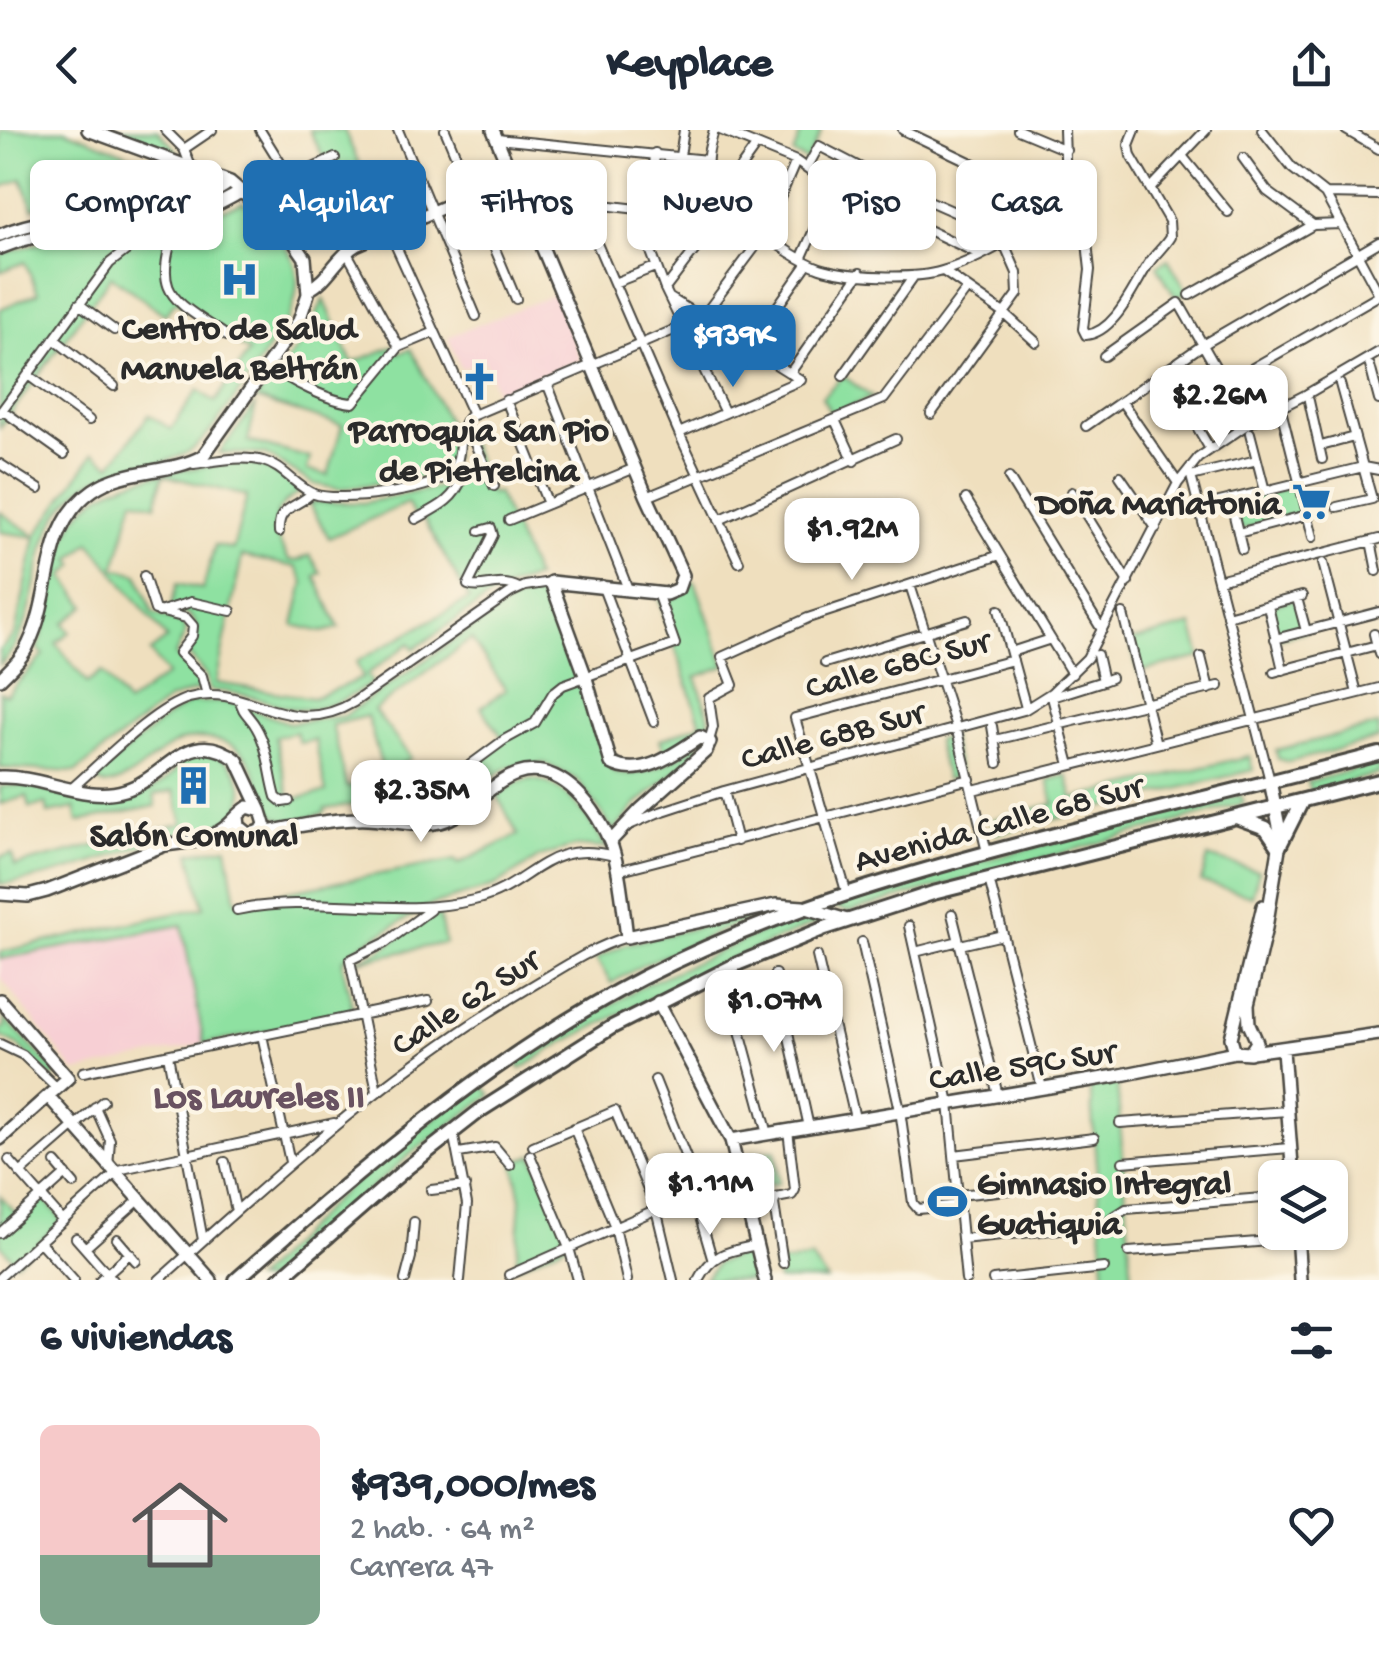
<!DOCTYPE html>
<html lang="es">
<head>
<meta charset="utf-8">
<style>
	body { margin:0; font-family:"Gochi Hand",sans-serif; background:#f2f2f3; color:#1f2937; height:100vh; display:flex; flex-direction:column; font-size:38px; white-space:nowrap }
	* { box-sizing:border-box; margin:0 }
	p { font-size:32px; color:#747a83 }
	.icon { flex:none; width:55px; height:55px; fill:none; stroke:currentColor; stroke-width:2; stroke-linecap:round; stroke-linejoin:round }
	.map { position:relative; height:1150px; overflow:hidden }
	.sheet { display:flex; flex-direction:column; background:#fff; flex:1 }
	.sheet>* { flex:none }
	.top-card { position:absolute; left:30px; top:30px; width:1320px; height:90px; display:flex; gap:20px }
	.fabs { position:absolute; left:1258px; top:1030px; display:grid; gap:20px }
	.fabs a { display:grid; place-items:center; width:90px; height:90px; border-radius:15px; background:#fff; box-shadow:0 2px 8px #0004; font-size:50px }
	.price { position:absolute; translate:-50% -85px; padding:0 22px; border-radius:20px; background:#fff; color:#222; font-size:32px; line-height:65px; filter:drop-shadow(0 2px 5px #0008) }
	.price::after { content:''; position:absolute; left:50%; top:60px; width:30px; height:22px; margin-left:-15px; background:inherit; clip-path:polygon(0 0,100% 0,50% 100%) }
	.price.current { background:#1f6fb2; color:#fff }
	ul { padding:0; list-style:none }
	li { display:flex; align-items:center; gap:30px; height:250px; padding:0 40px }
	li+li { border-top:2px solid #e0e1e3 }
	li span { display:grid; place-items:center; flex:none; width:280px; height:200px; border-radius:15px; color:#555 }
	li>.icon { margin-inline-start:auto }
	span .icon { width:120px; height:120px; fill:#fffc; stroke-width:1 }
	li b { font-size:42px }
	h2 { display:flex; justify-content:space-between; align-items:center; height:120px; padding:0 40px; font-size:42px }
	.tag { padding:0 35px; border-radius:15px; background:#fff; box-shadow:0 2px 8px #0004; font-size:35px; line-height:90px }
	.tag.current { background:#1f6fb2; color:#fff }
	header { display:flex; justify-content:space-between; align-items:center; height:130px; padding:0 40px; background:#fff; font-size:45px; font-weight:800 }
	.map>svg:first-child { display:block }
	.built { fill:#f7cfd4 }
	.green { fill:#8ee1a1; stroke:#5c8666; stroke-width:2.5; fill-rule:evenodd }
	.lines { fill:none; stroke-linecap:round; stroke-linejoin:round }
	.street-casing { stroke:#484641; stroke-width:12 }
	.secondary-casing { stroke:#484641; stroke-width:16 }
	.primary-casing { stroke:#484641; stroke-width:18 }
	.street { stroke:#fff; stroke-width:8 }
	.secondary { stroke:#fff; stroke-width:11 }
	.primary { stroke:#fff; stroke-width:12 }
	.labels { text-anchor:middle; stroke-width:8; stroke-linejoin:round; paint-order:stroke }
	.poi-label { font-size:35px; font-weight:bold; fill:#2b2b2b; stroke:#fcf5e5 }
	.street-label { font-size:35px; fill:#2b2b2b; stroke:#fcf5e5 }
	.neighbourhood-label { font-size:38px; font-weight:bold; fill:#695261; stroke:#fcf5e5 }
</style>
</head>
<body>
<header><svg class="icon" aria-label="back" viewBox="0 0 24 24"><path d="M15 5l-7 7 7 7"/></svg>Keyplace<svg class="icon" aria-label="share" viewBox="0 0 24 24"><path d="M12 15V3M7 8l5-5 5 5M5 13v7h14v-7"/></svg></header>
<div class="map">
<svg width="1379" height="1150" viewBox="0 0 1379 1150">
	<rect width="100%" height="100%" fill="#fcf5e5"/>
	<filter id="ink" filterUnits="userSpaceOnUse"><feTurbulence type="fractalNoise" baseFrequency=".01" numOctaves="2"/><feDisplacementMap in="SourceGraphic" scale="20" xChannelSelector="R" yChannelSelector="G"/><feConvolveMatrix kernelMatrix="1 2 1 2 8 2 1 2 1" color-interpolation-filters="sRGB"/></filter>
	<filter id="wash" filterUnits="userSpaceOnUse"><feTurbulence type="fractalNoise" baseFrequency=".0048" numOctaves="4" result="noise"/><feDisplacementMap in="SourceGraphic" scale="40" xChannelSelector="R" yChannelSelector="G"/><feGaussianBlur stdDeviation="2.25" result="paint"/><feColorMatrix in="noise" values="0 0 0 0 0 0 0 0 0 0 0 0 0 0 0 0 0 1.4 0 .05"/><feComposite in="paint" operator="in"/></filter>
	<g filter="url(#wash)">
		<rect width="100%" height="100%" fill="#efdfbe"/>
		<path class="built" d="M555,164l26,66 -84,33 -13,-33 -23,9 -13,-32z
			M182,795l22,119 -129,28 -75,-95v-18z"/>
		<path class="green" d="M0,0h65l144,55c-22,26 -122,24 -157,28l-5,-11 -14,6 -11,-29 -22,9z
			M109,0h48l25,26 -65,-23z
			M309,0h35l42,95 -13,6 -38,-72 -9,3z
			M802,0h20l-15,31 -14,-7z
			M243,72c38,38 71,59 45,117 -19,27 -75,120 -100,133 -45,24 -84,6 -123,53 -38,46 -20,115 -65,160v-15l15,-16 21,-97 -36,-5v-20l36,24 58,-83 17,12 38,-50 22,14 27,-39 17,12 34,-50 -73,-51 -11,14 -54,-39 -111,152v-119l38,-16 -13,-31 -25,10v-17l61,-19 110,-6z
			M1168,129l19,32 -11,7 -19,-32z
			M324,169l28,64 42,-17 5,7 12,-4 44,86 -3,24 -16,16 -97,14 -25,-5 -49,-30 -46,-1 37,-49 -8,37 62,17 -3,12 21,5 14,-50 -86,-26 47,-58z
			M843,246l29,21 -40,18 -10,-18z
			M467,306l24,58 6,-2 39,86c-39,7 -88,49 -122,71l-4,-6 -43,31 5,9c-81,53 -84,11 -163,7l-3,-14 -20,-25 10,-14v-13l-7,-9 -19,-5 7,-26 26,5 12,-44 18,4 14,-53 -84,-21 -7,30 -22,-6 -19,69 23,6 15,39 30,11 3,8 -11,23 23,22 2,12 -32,11 -92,72 -76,-4v-76l6,3 38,-40 -6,-6c12,-35 19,-104 39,-132 9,-12 22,-22 35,-28 29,-14 120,-31 150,-23 15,5 26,16 38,26 -34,19 -29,40 -11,68l8,1 13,-6 11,18 -6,3 24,52 -17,4 -28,-7 10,-43 -8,-15 -54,-11 -26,127 97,15 50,-20 -7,-16 113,-63 -47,-83 -6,3 -9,-16 -78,35 -21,-36 55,1 82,-17c20,-11 23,-28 22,-50zM90,412l77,97 -17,13 17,23 -40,29 -25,-32 -15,11 -31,-40 14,-11 -6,-9 22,-17 -22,-30 11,-11 -4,-6z
			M1298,355l7,29 -65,16 -7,-30z
			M690,449l6,5 29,82 -29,11 13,39 -1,15 -17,5 -25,19 -6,-15 41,-16 -42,-125c16,0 27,-3 31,-20z
			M547,459l51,151 15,31c27,10 62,-10 83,-27h5l-1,6 -64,55 -22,26 -36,-51 -34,-17 -36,4 -68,44 -46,1 -2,-5 -41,-2 -26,4v4c-12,3 -33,11 -45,5 -34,-16 -6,-78 -81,-80 -38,-1 -57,43 -94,47l-9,-4 1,-6 72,-60 23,-13h38l59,21 55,-7 170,-117zM471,509l35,51 -25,17 23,33 -34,25 6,9 -33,25 -6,-7 -21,14 -27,-33 22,-15 -37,-48zM367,586l21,72 -21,4 -3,-8 -17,3 -15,-62zM296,602l3,11 16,-3 11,52 -36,8 -15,-63z
			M1297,468l9,33 -31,8 -7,-33z
			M1192,495l9,32 -63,15 -8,-31z
			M1379,595v14l-90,23 -11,-3 -2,-9z
			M950,606l10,40 -14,3 -10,-39z
			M204,623c16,2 29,9 35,25 5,11 5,27 -3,37 -13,15 -32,12 -50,17 -62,17 -121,46 -186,52v-27l12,-3 3,12 168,-43 -9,-32 -20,4 2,11 -78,16 -3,-14 -27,5 -2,-10 -16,5 -3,-12 -27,8v-17c40,-8 76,21 116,14 18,-3 37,-10 51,-22 16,-15 13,-21 37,-26z
			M1249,626l4,14 -258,64 -4,-14 63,-16 -6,-24 19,-5 6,24z
			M1379,633v11l-69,17 -3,-9z
			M532,649c36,4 57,40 75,69l-30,-2 -37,11 -45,29 -64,19 -77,44 -11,11v7l11,47 -150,30 -22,-119 -182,34v-7l204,-45 -14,-54 37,-6 9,54 219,-41 3,4 60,-29 -21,-40 21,-13z
			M1241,665l3,8 -396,109 -20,-7 85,-27z
			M1208,727l51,14 -7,25 -51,-14z
			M764,782l-119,52 -34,19 -15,-24 30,-15z
			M439,784l6,29 -92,19 28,-12 31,-23z
			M803,784l22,6 -102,42 -168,85 -34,22 -6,-8 131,-77z
			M4,888l53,55 -5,5 -34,-33 -18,-9v-7l5,-2z
			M1117,952l15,198h-27l-15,-194z
			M481,953l10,12 -78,57 -145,128h-14c23,-21 44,-43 65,-65 48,-50 107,-90 162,-132z
			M775,1020l4,33 -22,3 -5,-33z
			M533,1025l38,87 -55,25 5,-68 -7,-36z
			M0,1066l18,20 23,-20 22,25 -47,42 -16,-19z
			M750,1121l6,29h-52l13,-17z
			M811,1128l16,22h-49l-4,-16z"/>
	</g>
	<g filter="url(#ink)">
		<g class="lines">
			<defs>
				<path id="street" d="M165,0l19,19 7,18
					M260,0l26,42
					M398,0l78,186
					M445,0l71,169
					M714,0c-3,12 -8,25 -6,38 5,34 80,89 112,100 28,9 93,12 122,3 44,-13 83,-43 125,-60
					M720,0l76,31 70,50 27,12 33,6 53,25
					M903,0l100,48 66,21
					M1018,0l48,20
					M1064,0l3,81 20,31 3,28 -7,59 3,6c30,-3 48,-50 63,-72 6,-9 15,-16 21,-26l-1,-16 -38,-65 -2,-11 6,-15
					M1262,0l30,38 33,26 54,100
					M1346,0l33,19
					M497,9l210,21
					M184,19l28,-19
					M680,26l4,-26
					M1183,27l45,55
					M1243,28l24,33 46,34
					M807,38l12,-22 83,43 109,48
					M1151,58l55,-58
					M717,59l21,-18 18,-25
					M1325,64l54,1
					M250,67l85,-39
					M522,72h56l136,16
					M651,80l4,-57
					M585,86l94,217 60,129
					M177,90c-24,76 -10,75 50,116
					M285,99l69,-32
					M389,101l84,184
					M644,103l21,56 60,124
					M346,121l53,96
					M802,127l31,-70
					M943,141l62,43 31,28
					M614,153l41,-16
					M665,159l42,-55 12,-41
					M1190,165l123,-70 28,-1
					M670,168l131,82
					M79,174l35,26
					M54,209l60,47
					M749,217l59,-84
					M1104,226l75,-53 69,121
					M269,235c18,15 62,37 84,38l46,-56 36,-15
					M1370,236l9,34
					M1164,241l46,78
					M790,243l70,-100
					M28,245l61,45
					M843,246l71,-100
					M547,253l81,206
					M1227,253l152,-88
					M506,270l42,104
					M1309,271l13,58
					M1122,272l56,81
					M2,280l62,44
					M0,283l110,-150 18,-14 45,-17
					M931,284l87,-120 -1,-21 -14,-32
					M1282,284l31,123
					M835,290l19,41
					M465,292l29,64
					M1086,296l118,-82 175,-102
					M679,303l122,-53
					M1250,303l15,58
					M1321,316l33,-9
					M1257,330l-66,16 79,305
					M0,334l39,25
					M194,334c21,-3 48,-9 69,-3 20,5 32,25 51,33 24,9 117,-3 135,-20 17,-16 5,-39 20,-57l233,-99 62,-83 32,-74
					M1120,346l36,52
					M1009,348l93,152
					M1072,362l56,90
					M647,367l237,-98 83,-110
					M966,369l106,175
					M1230,369l12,50
					M1199,377l164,-40 16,3
					M1337,377l35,-8 -32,-115
					M416,389c20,-11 38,-18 46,-41l-7,-12
					M509,390l126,-52
					M719,390l177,-81
					M480,401l11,-3 2,7 -25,50c15,6 30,-8 51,3
					M279,402c-2,-26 18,-24 33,-39
					M1238,403l69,-18
					M1371,411l6,30
					M1323,433l34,130
					M144,446l11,34 31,8 7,8 -1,10 -13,17 23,23 5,19
					M1218,450l161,-41
					M602,455l52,137
					M910,455l46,142 31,125
					M1297,468l9,33
					M1268,476l15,64
					M999,480l27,98
					M159,482l32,-10 40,9
					M1123,484l33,130
					M1227,486l75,-20
					M1374,504l5,20
					M1275,509l104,-27
					M1011,522l40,-13
					M1097,525l6,26 8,-3
					M1201,527l8,32
					M825,533l142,-43
					M1274,542l103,-27
					M240,570c2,13 10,16 16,27 13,22 13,46 20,70l6,5 7,-1
					M992,596l6,37
					M995,610l224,-54
					M709,611l4,-14 -4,-29 24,-13 -11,-28 86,-39 192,-63
					M470,635l34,-25 31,-17 18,-30 10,-8 112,-41 -18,-51
					M1070,635l-18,-68 51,-16
					M72,658c29,-25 82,-80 117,-90 59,-17 98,44 165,4l156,-109 15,-7 26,-4
					M973,660l406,-102
					M724,661l13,50
					M627,696l30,-13 67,-22 300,-81 27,-17 36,-35 91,-175 20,-25 50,-34 59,-30 72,-42
					M617,741l353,-92
					M989,749l53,209
					M846,761l-51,-173 218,-58
					M237,780c79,-17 158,9 237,-10 59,-14 70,-62 140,-44
					M952,784l46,181
					M909,796l40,177 17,177
					M862,812l38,168 13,93 5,6 41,-4
					M960,815l43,-10
					M915,822l44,-11
					M817,826l38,162
					M775,844l34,153
					M730,864l38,140
					M262,905l28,127
					M0,914l23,11 34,33
					M168,925l35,185
					M83,942l345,-71
					M655,950l44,110
					M377,961l-27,-131 35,-17 45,-33
					M95,977l15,33 -2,27
					M1120,993l168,-12
					M574,998l41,99 12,53
					M453,1002l14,72 -7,76
					M533,1016l82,-35 41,98 17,71
					M459,1023l36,-6 15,18
					M530,1025l39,93 9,32
					M954,1025l140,-17
					M9,1030l54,61
					M225,1032l11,49
					M1123,1032l167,-14
					M56,1033l18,21
					M113,1041l221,-48
					M20,1043l83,-72
					M431,1060l34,-4
					M958,1065l139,-14
					M696,1073l16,55
					M0,1103l66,-59
					M76,1108l37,42
					M117,1109l19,22
					M962,1109l139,-14 25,-16 149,-12
					M40,1112l34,38
					M85,1118l53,-47
					M1129,1122l168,-13
					M783,1133l-9,-59 2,-6 16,-3 3,-5 -7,-60
					M509,1145l231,-103
					M0,1147l115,-103
					M100,1150l30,-27
					M159,1150c116,-104 231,-210 366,-290 33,-19 65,-42 102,-53
					M405,1150l6,-23 3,-35
					M698,1150c14,-27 31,-29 59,-35
					M993,1150l111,-12"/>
				<path id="secondary" d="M493,0l154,367 36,78 -5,14 -12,5 -115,-12 34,93 26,88c29,17 65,-10 89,-26l10,5 -4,9 -65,58 -31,33
					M0,105c74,-33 162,-3 230,-53
					M0,118c61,-25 117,-15 178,-29 24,-5 44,-17 65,-28
					M308,160c21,-10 28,-33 48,-45l157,-68
					M0,549c11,-11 23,-21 29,-36 25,-51 12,-117 64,-153 33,-23 76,-15 110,-34l96,-135 9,-27 -3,-36 -20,-29 -55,-47 -142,-52
					M0,647c41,-2 85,26 125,13 41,-12 64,-67 112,-30l24,51
					M214,704c16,-6 21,-19 34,-27l13,4 4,13 -4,7 -12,3 -10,-8 -1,-9
					M257,704c32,-6 66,-14 99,-15 28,-2 56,10 84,3 30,-8 48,-38 77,-48 44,-15 82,37 95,73 9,28 11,61 15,90l149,-32 27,2 44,13
					M0,764l28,2 19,-5 118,-46 84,-11
					M0,870l68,78 -68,61
					M658,872l73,138 34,140
					M1283,920l10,128
					M1235,922l-4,-14 32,-132
					M1252,922l127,-18
					M48,966l163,184
					M731,1010l385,-64 119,-24 15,1 7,-11 -8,-18 -1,-19 18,-77 15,-92 -11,-55
					M1297,1102l3,48"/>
				<path id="primary" d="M1239,688l27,10 13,19
					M1279,717l23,-46
					M236,1150c128,-113 254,-223 406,-302 138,-71 286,-111 436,-149 100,-25 201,-49 301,-75
					M278,1150l130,-113 73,-57 131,-83 125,-63 88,-36 108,-35 446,-112"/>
			</defs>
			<use href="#street" class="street-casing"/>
			<use href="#secondary" class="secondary-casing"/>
			<use href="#primary" class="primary-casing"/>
			<use href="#street" class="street"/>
			<use href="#secondary" class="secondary"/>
			<use href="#primary" class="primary"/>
		</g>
	</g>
	<defs>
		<symbol id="hospital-bare" viewBox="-9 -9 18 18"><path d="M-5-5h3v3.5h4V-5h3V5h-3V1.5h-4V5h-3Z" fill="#1f6fb2" stroke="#fcf5e5" stroke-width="2.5" paint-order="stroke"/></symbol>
		<symbol id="church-bare" viewBox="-9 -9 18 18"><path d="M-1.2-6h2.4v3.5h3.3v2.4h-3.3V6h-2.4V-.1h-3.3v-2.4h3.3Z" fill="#1f6fb2" stroke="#fcf5e5" stroke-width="2.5" paint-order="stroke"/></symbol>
		<symbol id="supermarket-bare" viewBox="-9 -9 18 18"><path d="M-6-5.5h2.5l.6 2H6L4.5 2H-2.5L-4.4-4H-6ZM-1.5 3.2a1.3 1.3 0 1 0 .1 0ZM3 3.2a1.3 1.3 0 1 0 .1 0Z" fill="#1f6fb2" stroke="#fcf5e5" stroke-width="2.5" paint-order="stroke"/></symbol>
		<symbol id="building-bare" viewBox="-9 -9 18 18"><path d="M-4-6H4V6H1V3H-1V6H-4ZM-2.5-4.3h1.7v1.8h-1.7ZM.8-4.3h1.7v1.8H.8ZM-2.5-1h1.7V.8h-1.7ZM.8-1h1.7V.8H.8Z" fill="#1f6fb2" stroke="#fcf5e5" stroke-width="2.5" paint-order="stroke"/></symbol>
		<symbol id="stadium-bare" viewBox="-9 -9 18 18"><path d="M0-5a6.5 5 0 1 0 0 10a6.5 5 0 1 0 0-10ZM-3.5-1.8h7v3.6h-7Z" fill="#1f6fb2" stroke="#fcf5e5" stroke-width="2.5" paint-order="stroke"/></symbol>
	</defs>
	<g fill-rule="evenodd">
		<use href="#hospital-bare" x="212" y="122" width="55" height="55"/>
		<use href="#church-bare" x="452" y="224" width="55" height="55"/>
		<use href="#supermarket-bare" x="1284" y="344" width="55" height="55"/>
		<use href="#building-bare" x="166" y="628" width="55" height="55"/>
		<use href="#stadium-bare" x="920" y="1044" width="55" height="55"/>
	</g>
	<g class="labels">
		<g class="poi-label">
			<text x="239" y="208">Centro de Salud<tspan x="239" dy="40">Manuela Beltrán</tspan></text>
			<text x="479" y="310">Parroquia San Pio<tspan x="479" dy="40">de Pietrelcina</tspan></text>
			<text x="1281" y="383" text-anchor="end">Doña Mariatonia</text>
			<text x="194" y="715">Salón Comunal</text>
			<text x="977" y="1063" text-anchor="start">Gimnasio Integral<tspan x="977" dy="40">Guatiquia</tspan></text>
		</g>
		<g class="street-label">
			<text transform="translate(897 532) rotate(-15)" y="12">Calle 68C Sur</text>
			<text transform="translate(832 603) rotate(-15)" y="12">Calle 68B Sur</text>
			<text transform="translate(998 691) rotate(-15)" y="12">Avenida Calle 68 Sur</text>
			<text transform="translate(464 870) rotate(-33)" y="12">Calle 62 Sur</text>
			<text transform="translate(1022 933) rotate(-9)" y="12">Calle 59C Sur</text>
		</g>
		<g class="neighbourhood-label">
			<text x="259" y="976">Los Laureles II</text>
		</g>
	</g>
</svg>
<div class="fabs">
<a><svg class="icon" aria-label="layers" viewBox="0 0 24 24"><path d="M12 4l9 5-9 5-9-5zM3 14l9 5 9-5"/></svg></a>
</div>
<b class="price current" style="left:733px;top:260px">$939K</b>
<b class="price" style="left:1219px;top:320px">$2.26M</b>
<b class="price" style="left:852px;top:453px">$1.92M</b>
<b class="price" style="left:421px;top:715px">$2.35M</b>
<b class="price" style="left:774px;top:925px">$1.07M</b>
<b class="price" style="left:710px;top:1108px">$1.11M</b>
<div class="top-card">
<a class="tag">Comprar</a>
<a class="tag current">Alquilar</a>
<a class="tag">Filtros</a>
<a class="tag">Nuevo</a>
<a class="tag">Piso</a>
<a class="tag">Casa</a>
</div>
</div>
<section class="sheet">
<h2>6 viviendas<svg class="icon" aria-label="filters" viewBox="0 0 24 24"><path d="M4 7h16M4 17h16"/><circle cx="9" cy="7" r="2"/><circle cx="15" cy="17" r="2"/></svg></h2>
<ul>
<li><span style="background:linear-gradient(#f6c9c9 65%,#7fa58c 0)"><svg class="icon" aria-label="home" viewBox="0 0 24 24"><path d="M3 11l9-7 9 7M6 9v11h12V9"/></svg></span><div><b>$939,000/mes</b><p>2 hab. · 64 m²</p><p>Carrera 47</p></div><svg class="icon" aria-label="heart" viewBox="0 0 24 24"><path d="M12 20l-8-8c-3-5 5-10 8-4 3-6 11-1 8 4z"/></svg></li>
</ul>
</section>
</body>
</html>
